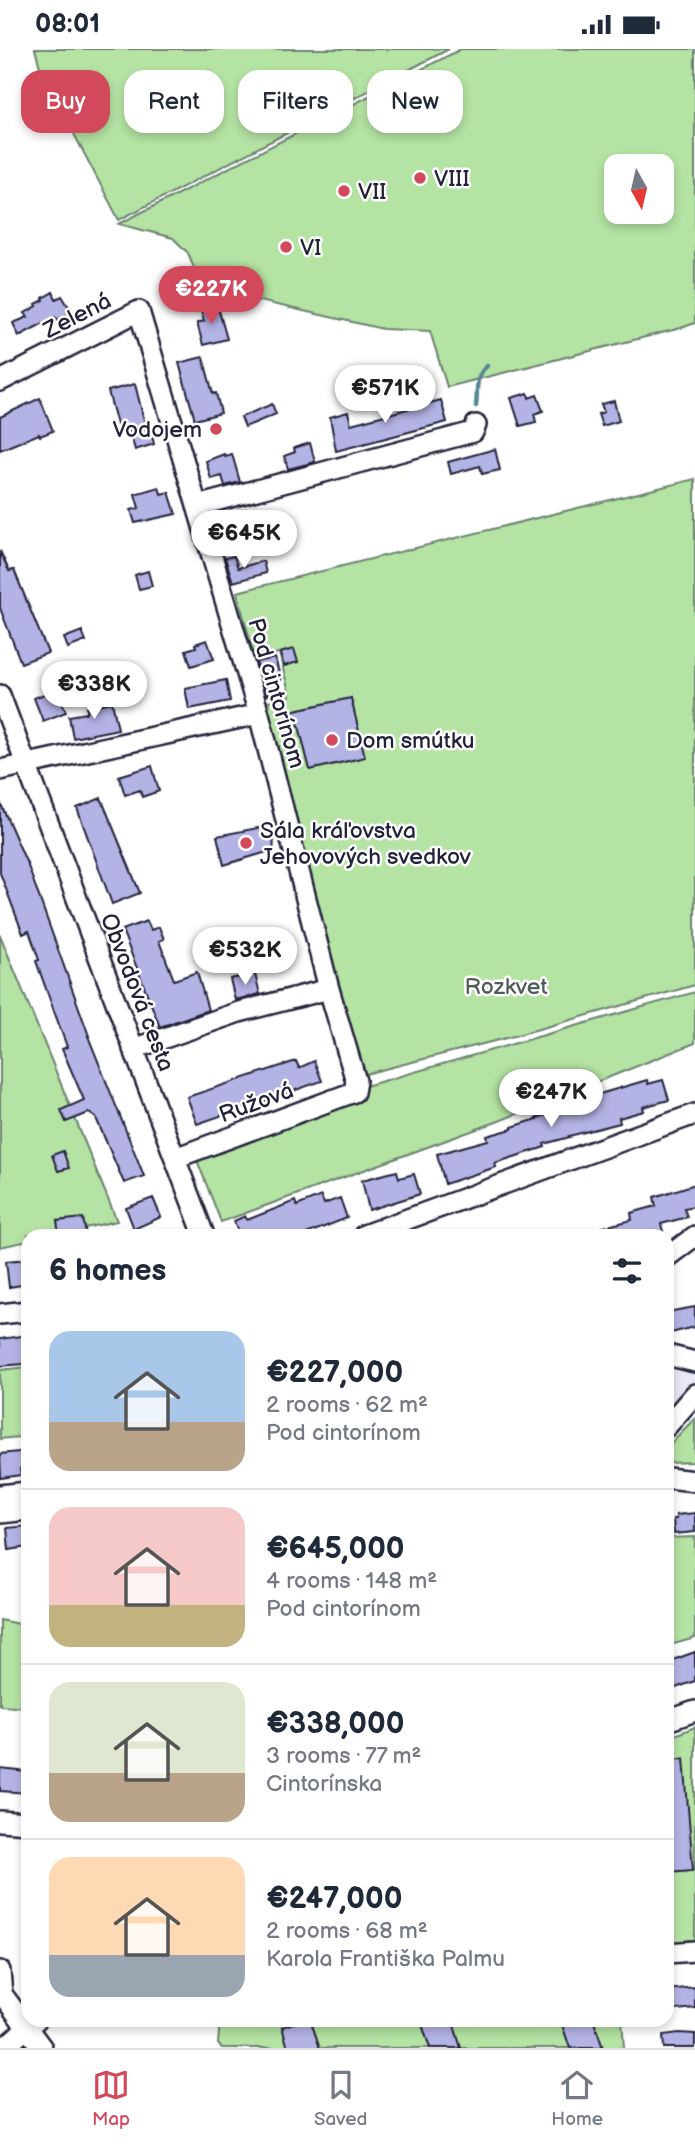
<!DOCTYPE html>
<html lang="en">
<head>
<meta charset="utf-8">
<style>
	body { margin:0; font-family:"Balsamiq Sans",sans-serif; background:#f6f6f7; color:#1f2937; height:100vh; display:flex; flex-direction:column; font-size:26px; white-space:nowrap }
	* { box-sizing:border-box; margin:0 }
	p { font-size:23px; color:#747a83 }
	.icon { flex:none; width:38px; height:38px; fill:none; stroke:currentColor; stroke-width:2; stroke-linecap:round; stroke-linejoin:round }
	.map { position:relative; flex:1; overflow:hidden }
	.sheet { position:absolute; left:21px; top:1180px; width:653px; height:798px; display:flex; flex-direction:column; background:#fff; border-radius:21px; box-shadow:0 4px 10px #0003 }
	.sheet>* { flex:none }
	.guide { position:absolute; left:21px; top:21px; width:654px; height:63px; display:flex; gap:14px }
	.needle { width:46px; rotate:172deg }
	.fabs { position:absolute; left:604px; top:105px; display:grid; gap:14px }
	.fabs a { display:grid; place-items:center; width:70px; height:70px; border-radius:14px; background:#fff; box-shadow:0 4px 10px #0003; font-size:35px }
	.price { position:absolute; translate:-50% -60px; padding:0 16px; border-radius:24px; background:#fff; color:#222; font-size:23px; line-height:46px; filter:drop-shadow(0 2px 4px #0008) }
	.price::after { content:''; position:absolute; left:50%; top:42px; width:21px; height:16px; margin-left:-10px; background:inherit; clip-path:polygon(0 0,100% 0,50% 100%) }
	.price.active { background:#d1495b; color:#fff }
	ul { padding:0; list-style:none }
	li { display:flex; align-items:center; gap:21px; height:175px; padding:0 28px }
	li+li { border-top:2px solid #e0e1e3 }
	li span { display:grid; place-items:center; flex:none; width:196px; height:140px; border-radius:21px; color:#555 }
	li>.icon { margin-inline-start:auto }
	span .icon { width:84px; height:84px; fill:#fffc; stroke-width:1 }
	li b { font-size:30px }
	h2 { display:flex; justify-content:space-between; align-items:center; height:84px; padding:0 28px; font-size:30px }
	.chip { padding:0 24px; border-radius:21px; background:#fff; box-shadow:0 4px 10px #0003; font-size:24px; line-height:63px }
	.chip.active { background:#d1495b; color:#fff }
	.status { display:flex; justify-content:space-between; align-items:center; height:49px; padding:0 35px; background:#fff; direction:ltr }
	.status svg { height:19px; fill:currentColor }
	.tabs { display:flex; justify-content:space-around; align-items:center; height:98px; border-top:2px solid #e0e1e3; background:#fff; font-size:19px; color:#747a83 }
	.tabs a { display:grid; justify-items:center; gap:4px }
	.tabs .active { color:#d1495b }
	.map>svg:first-child { display:block }
	.built { fill:#e8e8f7 }
	.green { fill:#b4e3a3; stroke:#6b826f; stroke-width:2; fill-rule:evenodd }
	.lines { fill:none; stroke-linecap:round; stroke-linejoin:round }
	.stream { stroke:#578797; stroke-width:4.5 }
	.building { fill:#b4b3e5; stroke:#22223b; stroke-width:2 }
	.minor-casing { stroke:#22223b; stroke-width:24 }
	.minor { stroke:#fff; stroke-width:19 }
	.poi-dot { fill:#d1495b; stroke:#fff; stroke-width:2.5 }
	.labels { text-anchor:middle; stroke-width:5; stroke-linejoin:round; paint-order:stroke }
	.poi-label { font-size:23px; fill:#22223b; stroke:#fff; text-anchor:start }
	.street-label { font-size:23px; fill:#22223b; stroke:#fff }
	.park-label { font-size:23px; fill:#4e5c5a; stroke:#fff }
</style>
</head>
<body>
<div class="status"><b>08:01</b><svg viewBox="0 0 49 12"><path d="M0 12V9h3v3zM5 12V6h3v6zM10 12V3h3v9zM15 12V0h3v12zM26 1h20v11H26zM47 4h2v5h-2z"/></svg></div>
<div class="map">
<svg width="695" height="1999" viewBox="0 0 695 1999">
	<rect width="100%" height="100%" fill="#fff"/>
	<filter id="ink" filterUnits="userSpaceOnUse"><feTurbulence type="fractalNoise" baseFrequency=".0143" numOctaves="2"/><feDisplacementMap in="SourceGraphic" scale="14" xChannelSelector="R" yChannelSelector="G"/><feConvolveMatrix kernelMatrix="1 2 1 2 8 2 1 2 1" color-interpolation-filters="sRGB"/></filter>
	<g filter="url(#ink)">
		<path class="built" d="M667,1319l28,7v11l-28,26z"/>
		<path class="green" d="M35,0h414l-330,171 -78,-149z
			M461,0h234v274l-14,5 -234,59 -17,-56 -47,-2 -181,-41 -14,-35 -15,-15 -54,-14zM616,117h46v46h-46z
			M695,430v506l-181,51 -153,39 -98,-372 27,-7 -11,-43 -24,6 -18,-67z
			M0,886l117,286 -65,14h-24v6l-28,6z
			M695,943v51l-196,78 -278,101 -24,-62 167,-64 -2,-9z
			M28,1318v69l-28,3v-69z
			M695,1369v44l-28,1v-16z
			M695,1488v101l-28,8v-108z
			M0,1571l28,6v81l-28,-2z
			M695,1678v216l-28,2v-207z
			M622,1970l2,29h-402l-4,-4 2,-24z"/>
		<g class="lines">
			<path class="stream" d="M476,357c2,-15 -2,-30 11,-40"/>
		</g>
		<path class="building" d="M53,243l3,7 6,-3 8,13 -3,1 2,4 -12,6 -2,-3 -36,19 -6,-13 15,-6 -3,-4 12,-7 -1,-2 8,-4 -1,-2z
			M217,255l10,35 -24,6 -6,-22 7,-2 -4,-13z
			M203,308l10,37 3,-1 5,20 -26,7 -16,-57z
			M135,335l11,44 4,-1 4,17 -19,6 -6,-21 -10,3 -11,-41z
			M528,344l1,5 8,-3 6,16 -9,3 2,8 -16,4 -9,-28z
			M40,349l13,33 -13,5 -1,-2 -39,16v-33z
			M441,351l6,22 -111,29 -6,-34 18,-5 3,12z
			M614,352l5,20 -17,5 -4,-12 6,-2 -3,-8z
			M272,355l4,10 -31,13 -4,-10z
			M310,394l5,19 -27,7 -4,-13 11,-4 -1,-4z
			M495,400l5,21 -18,4 -2,-8 -29,8 -3,-12z
			M224,405l1,2 7,-2 8,28 -15,4 -3,-10 -11,3 -5,-18z
			M159,438l2,7 8,-2 7,22 -41,9 -4,-13 8,-2 -4,-14z
			M246,460l7,22 -19,5 -1,-3 -4,1 -5,-18z
			M0,502l9,20 5,-1 34,83 -27,10 -21,-55z
			M234,507l4,12 25,-7 3,12 -33,9 -8,-24z
			M148,522l4,15 -13,3 -4,-14z
			M82,582l4,10 -18,7 -4,-10z
			M207,591l7,19 -23,7 -5,-16 10,-3 -1,-3z
			M294,600l4,13 -14,4 -4,-13z
			M275,609l6,22 -3,2 2,9 -14,4 -10,-33z
			M226,631l4,21 -41,8 -4,-21z
			M57,640l9,23 -23,9 -9,-23z
			M351,649l14,59 -55,13 -12,-48 -5,2 -3,-13z
			M112,653l6,27 -45,9 -4,-22 18,-3v-6z
			M152,717l7,25 -17,6 -2,-7 -15,5 -6,-19z
			M101,749l39,95 -28,11 -35,-96z
			M0,753l28,64 61,170h-1l56,140 -20,7 -28,-65 -7,-5 -23,9 -5,-12 23,-10 -22,-51 5,-2 -31,-86 3,-1 -10,-29 -6,3 -23,-61z
			M268,777l6,11 -1,17 -6,-2 -43,13 -7,-29z
			M147,872l4,9 8,-3 5,12 -5,2 15,39 23,-8 11,38 -48,17 -38,-97z
			M255,925l5,20 -25,6 -5,-21z
			M296,1012l3,7 15,-7 8,20 -125,43 -10,-27z
			M647,1031l1,4 15,-4 6,20 -26,7 1,4 -25,7 1,5 -51,13 1,1 -26,7 1,3 -50,16 1,4 -51,17 -8,-30 51,-14 -1,-4 25,-7v-2l25,-8v-1l25,-8 -1,-2 26,-7 -1,-3z
			M63,1102l6,17 -11,3 -6,-16z
			M397,1122l2,7 15,-4 6,20 -51,16 -7,-30z
			M695,1135v22l-11,2 3,9 -26,7 3,11h-77v-4l45,-11 -1,-7 25,-7 -2,-9z
			M321,1147l3,8 16,-6 7,20 -43,17h-65l-5,-14 11,-5 2,4 48,-19 2,5z
			M153,1149l8,19 -27,12 -8,-21z
			M83,1169l3,17h-27l-2,-14z
			M28,1210v25l-19,3 -3,-26z
			M695,1258v20l-28,7v-22z
			M28,1286v25l-4,1v3l-24,2v-27z
			M28,1402v16l-8,2 1,6 -20,3 -1,-24z
			M695,1464v19l-21,2 -1,-15h3v-4z
			M28,1477v21l-19,3 -2,-22z
			M695,1603v29l-28,10v-29z
			M684,1709l9,112 -26,2v-113z
			M0,1720l28,3v21l-28,-2z
			M695,1938v21l-28,3v-21z
			M304,1970h6l10,29h-32l-6,-21z
			M420,1970h32l9,29h-31z
			M560,1970h33l10,29h-33z
			M679,1984l16,1v14h-31l-1,-13z"/>
		<g class="lines">
			<defs>
				<path id="minor" d="M0,332l139,-70 120,403 70,275 27,92 -2,11 -179,66
					M197,457l276,-74 3,-7
					M0,646l204,540
					M0,721l259,-56
					M133,1000l106,-37 90,-23
					M364,1186l331,-121
					M667,1208l28,-21
					M0,1265l28,-3
					M667,1306l28,7
					M667,1377l28,-32
					M667,1429l28,3
					M0,1446l28,-3
					M0,1464l28,-3
					M667,1672l28,-10
					M0,1772l28,2
					M667,1904l28,-2
					M0,1922l2,23 40,54
					M4,1999l33,-29"/>
			</defs>
			<use href="#minor" class="minor-casing"/>
			<use href="#minor" class="minor"/>
		</g>
	</g>
	<g class="poi-dot">
		<circle cx="420" cy="129" r="7"/>
		<circle cx="344" cy="142" r="7"/>
		<circle cx="286" cy="198" r="7"/>
		<circle cx="216" cy="380" r="7"/>
		<circle cx="332" cy="691" r="7"/>
		<circle cx="246" cy="794" r="7"/>
	</g>
	<g class="labels">
		<g class="poi-label">
			<text x="434" y="137">VIII</text>
			<text x="358" y="150">VII</text>
			<text x="300" y="206">VI</text>
			<text x="202" y="388" text-anchor="end">Vodojem</text>
			<text x="346" y="699">Dom smútku</text>
			<text x="260" y="789">Sála kráľovstva<tspan x="260" dy="26">Jehovových svedkov</tspan></text>
		</g>
		<g class="street-label">
			<text transform="translate(77 266) rotate(-27)" y="8">Zelená</text>
			<text transform="translate(277 644) rotate(74)" y="8">Pod cintorínom</text>
			<text transform="translate(138 943) rotate(69)" y="8">Obvodová cesta</text>
			<text transform="translate(256 1053) rotate(-20)" y="8">Ružová</text>
		</g>
		<g class="park-label">
			<text x="506" y="945">Rozkvet</text>
		</g>
	</g>
</svg>
<div class="fabs">
<a><svg class="needle" viewBox="-14 -14 28 28"><path d="M0-13l5 13h-10z" fill="#e53935"/><path d="M0 13l5-13h-10z" fill="#747a83"/></svg></a>
</div>
<b class="price active" style="left:211px;top:277px">€227K</b>
<b class="price" style="left:385px;top:376px">€571K</b>
<b class="price" style="left:244px;top:521px">€645K</b>
<b class="price" style="left:94px;top:672px">€338K</b>
<b class="price" style="left:245px;top:938px">€532K</b>
<b class="price" style="left:551px;top:1080px">€247K</b>
<div class="guide">
<a class="chip active">Buy</a>
<a class="chip">Rent</a>
<a class="chip">Filters</a>
<a class="chip">New</a>
</div>
<section class="sheet">
<h2>6 homes<svg class="icon" aria-label="filters" viewBox="0 0 24 24"><path d="M4 7h16M4 17h16"/><circle cx="9" cy="7" r="2"/><circle cx="15" cy="17" r="2"/></svg></h2>
<ul>
<li><span style="background:linear-gradient(#a9c7e8 65%,#b9a48a 0)"><svg class="icon" aria-label="home" viewBox="0 0 24 24"><path d="M3 11l9-7 9 7M6 9v11h12V9"/></svg></span><div><b>€227,000</b><p>2 rooms · 62 m²</p><p>Pod cintorínom</p></div></li>
<li><span style="background:linear-gradient(#f6c9c9 70%,#c2b280 0)"><svg class="icon" aria-label="home" viewBox="0 0 24 24"><path d="M3 11l9-7 9 7M6 9v11h12V9"/></svg></span><div><b>€645,000</b><p>4 rooms · 148 m²</p><p>Pod cintorínom</p></div></li>
<li><span style="background:linear-gradient(#dfe7d0 65%,#b9a48a 0)"><svg class="icon" aria-label="home" viewBox="0 0 24 24"><path d="M3 11l9-7 9 7M6 9v11h12V9"/></svg></span><div><b>€338,000</b><p>3 rooms · 77 m²</p><p>Cintorínska</p></div></li>
<li><span style="background:linear-gradient(#ffd9b3 70%,#9aa5b1 0)"><svg class="icon" aria-label="home" viewBox="0 0 24 24"><path d="M3 11l9-7 9 7M6 9v11h12V9"/></svg></span><div><b>€247,000</b><p>2 rooms · 68 m²</p><p>Karola Františka Palmu</p></div></li>
</ul>
</section>
</div>
<nav class="tabs">
<a class="active"><svg class="icon" aria-label="map" viewBox="0 0 24 24"><path d="M3 6l6-2 6 2 6-2v14l-6 2-6-2-6 2zM9 4v14M15 6v14"/></svg>Map</a>
<a><svg class="icon" aria-label="saved" viewBox="0 0 24 24"><path d="M7 4h10v16l-5-4-5 4z"/></svg>Saved</a>
<a><svg class="icon" aria-label="home" viewBox="0 0 24 24"><path d="M3 11l9-7 9 7M6 9v11h12V9"/></svg>Home</a>
</nav>
</body>
</html>
